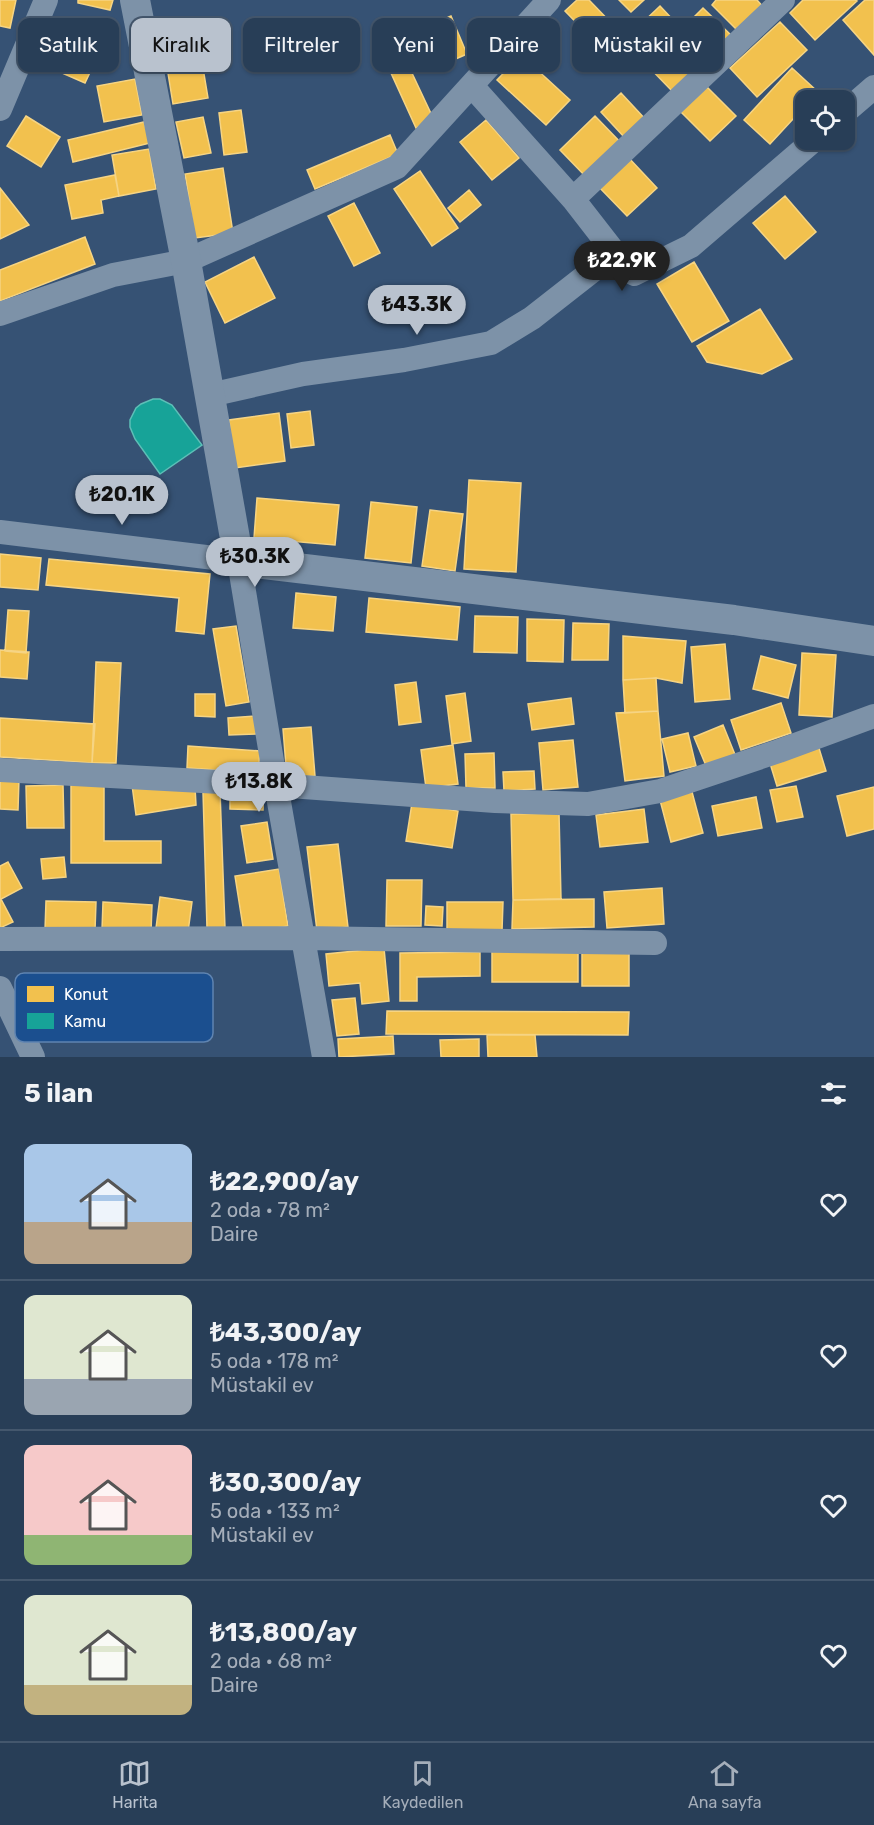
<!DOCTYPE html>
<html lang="tr">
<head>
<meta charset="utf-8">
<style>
	body { margin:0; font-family:Rubik,sans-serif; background:#344961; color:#f1f3f6; height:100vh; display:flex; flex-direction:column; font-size:22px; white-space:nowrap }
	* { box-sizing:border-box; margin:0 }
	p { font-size:20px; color:#a5aeba }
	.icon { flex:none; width:33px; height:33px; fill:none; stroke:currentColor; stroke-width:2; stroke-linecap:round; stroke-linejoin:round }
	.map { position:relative; height:1057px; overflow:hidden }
	.details { display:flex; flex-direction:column; background:#283e57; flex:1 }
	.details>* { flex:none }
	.guide { position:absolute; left:18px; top:18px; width:838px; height:54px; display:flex; gap:12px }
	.controls { position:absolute; left:795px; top:90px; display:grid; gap:12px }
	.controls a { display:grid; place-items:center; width:60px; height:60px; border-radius:12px; background:#283e57; box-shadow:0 2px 4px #0004,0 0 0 2px #44576d; font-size:30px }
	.price { position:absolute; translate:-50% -51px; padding:0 14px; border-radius:21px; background:#b9c2ce; color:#111; font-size:20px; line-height:39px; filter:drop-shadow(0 2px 3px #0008) }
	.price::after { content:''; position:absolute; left:50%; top:36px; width:18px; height:14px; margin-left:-9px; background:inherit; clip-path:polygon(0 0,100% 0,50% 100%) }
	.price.current { background:#222; color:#fff }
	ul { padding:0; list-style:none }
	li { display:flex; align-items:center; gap:18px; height:150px; padding:0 24px }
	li+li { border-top:2px solid #44576d }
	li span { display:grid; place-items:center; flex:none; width:168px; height:120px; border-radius:12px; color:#555 }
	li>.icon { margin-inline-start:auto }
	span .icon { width:72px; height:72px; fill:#fffc; stroke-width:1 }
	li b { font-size:26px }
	h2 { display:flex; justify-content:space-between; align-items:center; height:72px; padding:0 24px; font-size:26px }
	.tag { padding:0 21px; border-radius:12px; background:#283e57; box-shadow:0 2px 4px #0004,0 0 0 2px #44576d; font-size:21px; line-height:54px }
	.tag.current { background:#b9c2ce; color:#111 }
	.tabs { display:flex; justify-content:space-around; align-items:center; height:84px; border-top:2px solid #44576d; background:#283e57; font-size:16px; color:#a5aeba }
	.tabs a { display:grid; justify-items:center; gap:3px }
	.tabs .current { color:#b9c2ce }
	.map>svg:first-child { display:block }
	.homes { fill:#f2c14e; stroke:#f6d483; stroke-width:1.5 }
	.public { fill:#17a398; stroke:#5dbfb7; stroke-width:1.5 }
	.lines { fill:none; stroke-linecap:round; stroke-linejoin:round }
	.minor { stroke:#7d92a8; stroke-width:24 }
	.tertiary { stroke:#7d92a8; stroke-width:30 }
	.key { fill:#1b4f8f; stroke:#5f84b1; stroke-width:1.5 }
	.key-label { font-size:16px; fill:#fff }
</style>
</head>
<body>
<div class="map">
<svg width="874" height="1057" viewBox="0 0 874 1057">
	<rect width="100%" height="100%" fill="#365274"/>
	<path class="homes" d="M0,0h16l-6,28 -10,-2z
		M78,0h35l-3,10 -32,-7z
		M577,0h12l27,28 -18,17 -33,-34z
		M619,0h25l-13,12z
		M716,0h41l8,9 -25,24 -28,-28z
		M803,0h52l2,1 -42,39 -25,-27z
		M865,0h9v55l-31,-35z
		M660,6l16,17 -21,20 -16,-17z
		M703,8l31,30 -24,23 -30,-30z
		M451,16l16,38 -32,14 -17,-38z
		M780,22l27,28 -50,47 -27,-29z
		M633,26l11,11 -28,25 -10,-11z
		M59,32l41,19 -15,32 -41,-18z
		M670,38l29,30 -26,24 -29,-30z
		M403,54l31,66 -18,8 -30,-66z
		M521,55l49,45 -24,25 -49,-45z
		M201,56l7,42 -35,6 -7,-43z
		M792,68l26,24 -8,8h-4v5l-36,39 -26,-24z
		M135,79l7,36 -38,7 -7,-36z
		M707,87l29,29 -26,25 -29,-29z
		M621,93l25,27 -21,18 -24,-26z
		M241,110l6,42 -23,3 -5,-42z
		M26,116l34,21 -19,30 -34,-21z
		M595,116l29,30 -35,34 -29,-30z
		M203,117l8,36 -27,5 -8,-36z
		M486,120l33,38 -27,22 -32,-38z
		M144,122l6,21 -77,19 -5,-22z
		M390,135l8,19 -83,35 -8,-19z
		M149,149l7,40 -37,7 -7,-41z
		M627,156l30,32 -30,28 -30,-31z
		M223,168l10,65 -38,5 -10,-64z
		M420,171l38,57 -26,18 -38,-57z
		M115,175l4,21 -18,4 2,13 -31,6 -7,-34z
		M0,188l29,37 -29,14z
		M469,190l12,15 -21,17 -12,-14z
		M785,196l31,36 -31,27 -32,-36z
		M354,203l26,50 -26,13 -26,-50z
		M85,237l10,27 -95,37v-31z
		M254,257l21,41 -50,25 -20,-41z
		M694,262l35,59 -37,21 -35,-58z
		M760,309l32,50 -30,15 -55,-12 -10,-16z
		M310,411l4,34 -23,3 -4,-34z
		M279,413l6,48 -50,7 -6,-48z
		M469,480l52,3 -5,89 -52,-3z
		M257,498l82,7 -4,40 -81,-7z
		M371,502l46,5 -6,56 -46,-5z
		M430,510l33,4 -8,57 -33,-5z
		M0,554l41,4 -3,32 -38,-3z
		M49,559l161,15 -6,60 -28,-3 3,-33 -133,-13z
		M296,593l40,4 -3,34 -40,-3z
		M369,598l91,9 -3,33 -91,-8z
		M8,610l21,1 -3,42 -21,-2z
		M475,616l43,1 -1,36 -43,-1z
		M527,619l37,1 -1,42 -36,-1z
		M573,623l36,1 -1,36h-36z
		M236,626l13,76 -23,4 -13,-77z
		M623,636l63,5 -4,42 -26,-5 -33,2z
		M725,644l5,55 -35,3 -4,-55z
		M0,650l29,2 -2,27 -27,-2z
		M802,653l34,2 -4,62 -33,-2z
		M761,656l35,9 -8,33 -35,-9z
		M96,662l25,1 -5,100h-24z
		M656,678l2,33 -33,2 -2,-33z
		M416,682l5,40 -22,3 -4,-40z
		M465,693l6,48 -19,3 -6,-48z
		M195,694h20v23l-20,-1z
		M571,698l3,26 -42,6 -4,-26z
		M781,703l10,30 -50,17 -10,-30z
		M658,711l6,65 -39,5 -9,-68z
		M255,716l1,18 -27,1 -1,-17z
		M0,718l95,6 -3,39 -92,-6z
		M723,725l13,32 -29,11 -13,-31z
		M311,727l4,49 -28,2 -4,-49z
		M688,733l8,33 -26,6 -8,-33z
		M573,740l5,47 -35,3 -4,-47z
		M453,745l5,39 -32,4 -5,-38z
		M818,745l8,26 -49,15 -8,-26z
		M188,746l72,5 -2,22 -71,-5z
		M494,753l1,35h-29l-1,-34z
		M534,771l1,18 -31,2 -1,-19z
		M0,778l19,1 -1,31 -18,-1z
		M71,782h33v59h57v22h-90z
		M63,785l1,43h-37l-1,-42z
		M132,785l63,2 1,18 -60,10z
		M796,786l7,31 -26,5 -7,-32z
		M874,787v42l-27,7 -10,-40z
		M230,790h34l-1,20 -33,-1z
		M220,791l5,137h-18l-4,-136z
		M692,792l11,41 -32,9 -11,-42z
		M756,797l6,31 -44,8 -6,-30z
		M412,803l46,8 -6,37 -46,-7z
		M644,809l4,33 -48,5 -4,-32z
		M559,813l2,86 -48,1 -2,-86z
		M267,822l6,37 -26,4 -6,-37z
		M338,844l10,83 -31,4 -10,-84z
		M64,857l2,20 -23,2 -2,-20z
		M8,862l14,26 -21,11 12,23 -13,6v-62z
		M279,869l9,57 -44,7 -9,-57z
		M387,880h35l-1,46h-35z
		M662,888l2,36 -57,4 -3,-36z
		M160,897l32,5 -4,30 -32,-4z
		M594,899v28l-82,2 1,-29z
		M46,901l50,1 -1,29 -50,-1z
		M103,902l49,3 -1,27 -49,-2z
		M447,902h56l-1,29 -55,-1z
		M426,906l17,1 -1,19 -17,-1z
		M384,948l5,53 -27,3 -2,-21 -31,3 -3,-32z
		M578,949v33h-86v-32z
		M582,950h47v36h-47z
		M480,952v24l-63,1v24h-17v-48z
		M355,998l4,36 -22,2 -5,-36z
		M387,1011l242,1 -1,23 -242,-1z
		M487,1035h48l2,22h-49z
		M393,1036l1,18 -55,3 -1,-18z
		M479,1039v18h-38l-1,-17z"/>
	<path class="public" d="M153,399h7l12,6 30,40 -42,29 -25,-35 -5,-12v-7l6,-12 5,-4z"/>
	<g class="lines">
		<path class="minor" d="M472,86l101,113 42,54 19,21 57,-28 123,-106
			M0,109l46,-109
			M844,113l30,-26
			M573,199l210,-199
			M0,314l113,-39 73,-14 211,-94 152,-167
			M210,395l93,-21 101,-14 87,-17 41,-25 83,-65
			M0,532l239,29 37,224 48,272
			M0,770l276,15 219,16 93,3 72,-13 119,-40 95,-35
			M0,939l302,-1 353,5
			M0,988l33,69"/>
		<path class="tertiary" d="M135,0l51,261 53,300 495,59 140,21"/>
	</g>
	<rect x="15" y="973" width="198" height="69" rx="9" class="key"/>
	<rect x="27" y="986" width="27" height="16" fill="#f2c14e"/>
	<rect x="27" y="1013" width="27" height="16" fill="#17a398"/>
	<g class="key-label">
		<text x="64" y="1000">Konut</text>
		<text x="64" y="1027">Kamu</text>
	</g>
</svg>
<div class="controls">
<a><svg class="icon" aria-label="locate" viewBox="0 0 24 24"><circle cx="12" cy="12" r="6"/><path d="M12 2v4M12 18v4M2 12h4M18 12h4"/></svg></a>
</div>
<b class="price current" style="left:622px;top:292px">₺22.9K</b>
<b class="price" style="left:417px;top:336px">₺43.3K</b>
<b class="price" style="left:122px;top:526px">₺20.1K</b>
<b class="price" style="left:255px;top:588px">₺30.3K</b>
<b class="price" style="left:259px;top:813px">₺13.8K</b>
<div class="guide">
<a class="tag">Satılık</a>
<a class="tag current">Kiralık</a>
<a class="tag">Filtreler</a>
<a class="tag">Yeni</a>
<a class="tag">Daire</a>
<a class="tag">Müstakil ev</a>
</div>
</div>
<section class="details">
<h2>5 ilan<svg class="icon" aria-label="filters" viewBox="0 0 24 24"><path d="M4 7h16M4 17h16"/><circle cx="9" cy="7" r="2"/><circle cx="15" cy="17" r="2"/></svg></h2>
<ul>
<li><span style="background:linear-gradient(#a9c7e8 65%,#b9a48a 0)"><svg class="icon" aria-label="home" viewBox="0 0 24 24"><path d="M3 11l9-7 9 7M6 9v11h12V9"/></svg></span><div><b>₺22,900/ay</b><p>2 oda · 78 m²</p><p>Daire</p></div><svg class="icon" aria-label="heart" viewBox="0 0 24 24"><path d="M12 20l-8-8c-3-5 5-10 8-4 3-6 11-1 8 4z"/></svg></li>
<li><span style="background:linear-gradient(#dfe7d0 70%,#9aa5b1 0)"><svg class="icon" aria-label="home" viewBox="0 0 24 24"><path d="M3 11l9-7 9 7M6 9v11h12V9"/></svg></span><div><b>₺43,300/ay</b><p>5 oda · 178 m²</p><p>Müstakil ev</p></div><svg class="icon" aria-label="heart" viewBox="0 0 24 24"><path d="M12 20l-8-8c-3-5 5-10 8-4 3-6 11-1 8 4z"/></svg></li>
<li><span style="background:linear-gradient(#f6c9c9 75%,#8fb573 0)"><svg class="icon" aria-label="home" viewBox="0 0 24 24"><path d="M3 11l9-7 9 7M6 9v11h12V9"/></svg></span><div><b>₺30,300/ay</b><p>5 oda · 133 m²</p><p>Müstakil ev</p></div><svg class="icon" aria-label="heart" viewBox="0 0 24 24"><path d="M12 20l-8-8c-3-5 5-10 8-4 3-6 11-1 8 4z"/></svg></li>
<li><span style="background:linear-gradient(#dfe7d0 75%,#c2b280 0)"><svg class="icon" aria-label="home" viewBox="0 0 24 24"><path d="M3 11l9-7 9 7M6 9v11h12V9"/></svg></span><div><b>₺13,800/ay</b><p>2 oda · 68 m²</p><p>Daire</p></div><svg class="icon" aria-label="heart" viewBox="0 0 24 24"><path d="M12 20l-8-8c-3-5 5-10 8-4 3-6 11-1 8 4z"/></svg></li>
</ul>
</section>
<nav class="tabs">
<a class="current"><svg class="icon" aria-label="map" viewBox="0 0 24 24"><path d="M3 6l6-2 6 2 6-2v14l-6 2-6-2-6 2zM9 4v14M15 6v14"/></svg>Harita</a>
<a><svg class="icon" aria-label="saved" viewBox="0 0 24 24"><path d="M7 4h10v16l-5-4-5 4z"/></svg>Kaydedilen</a>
<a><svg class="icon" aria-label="home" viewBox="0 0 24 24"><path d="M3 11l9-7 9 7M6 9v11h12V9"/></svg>Ana sayfa</a>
</nav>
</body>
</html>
